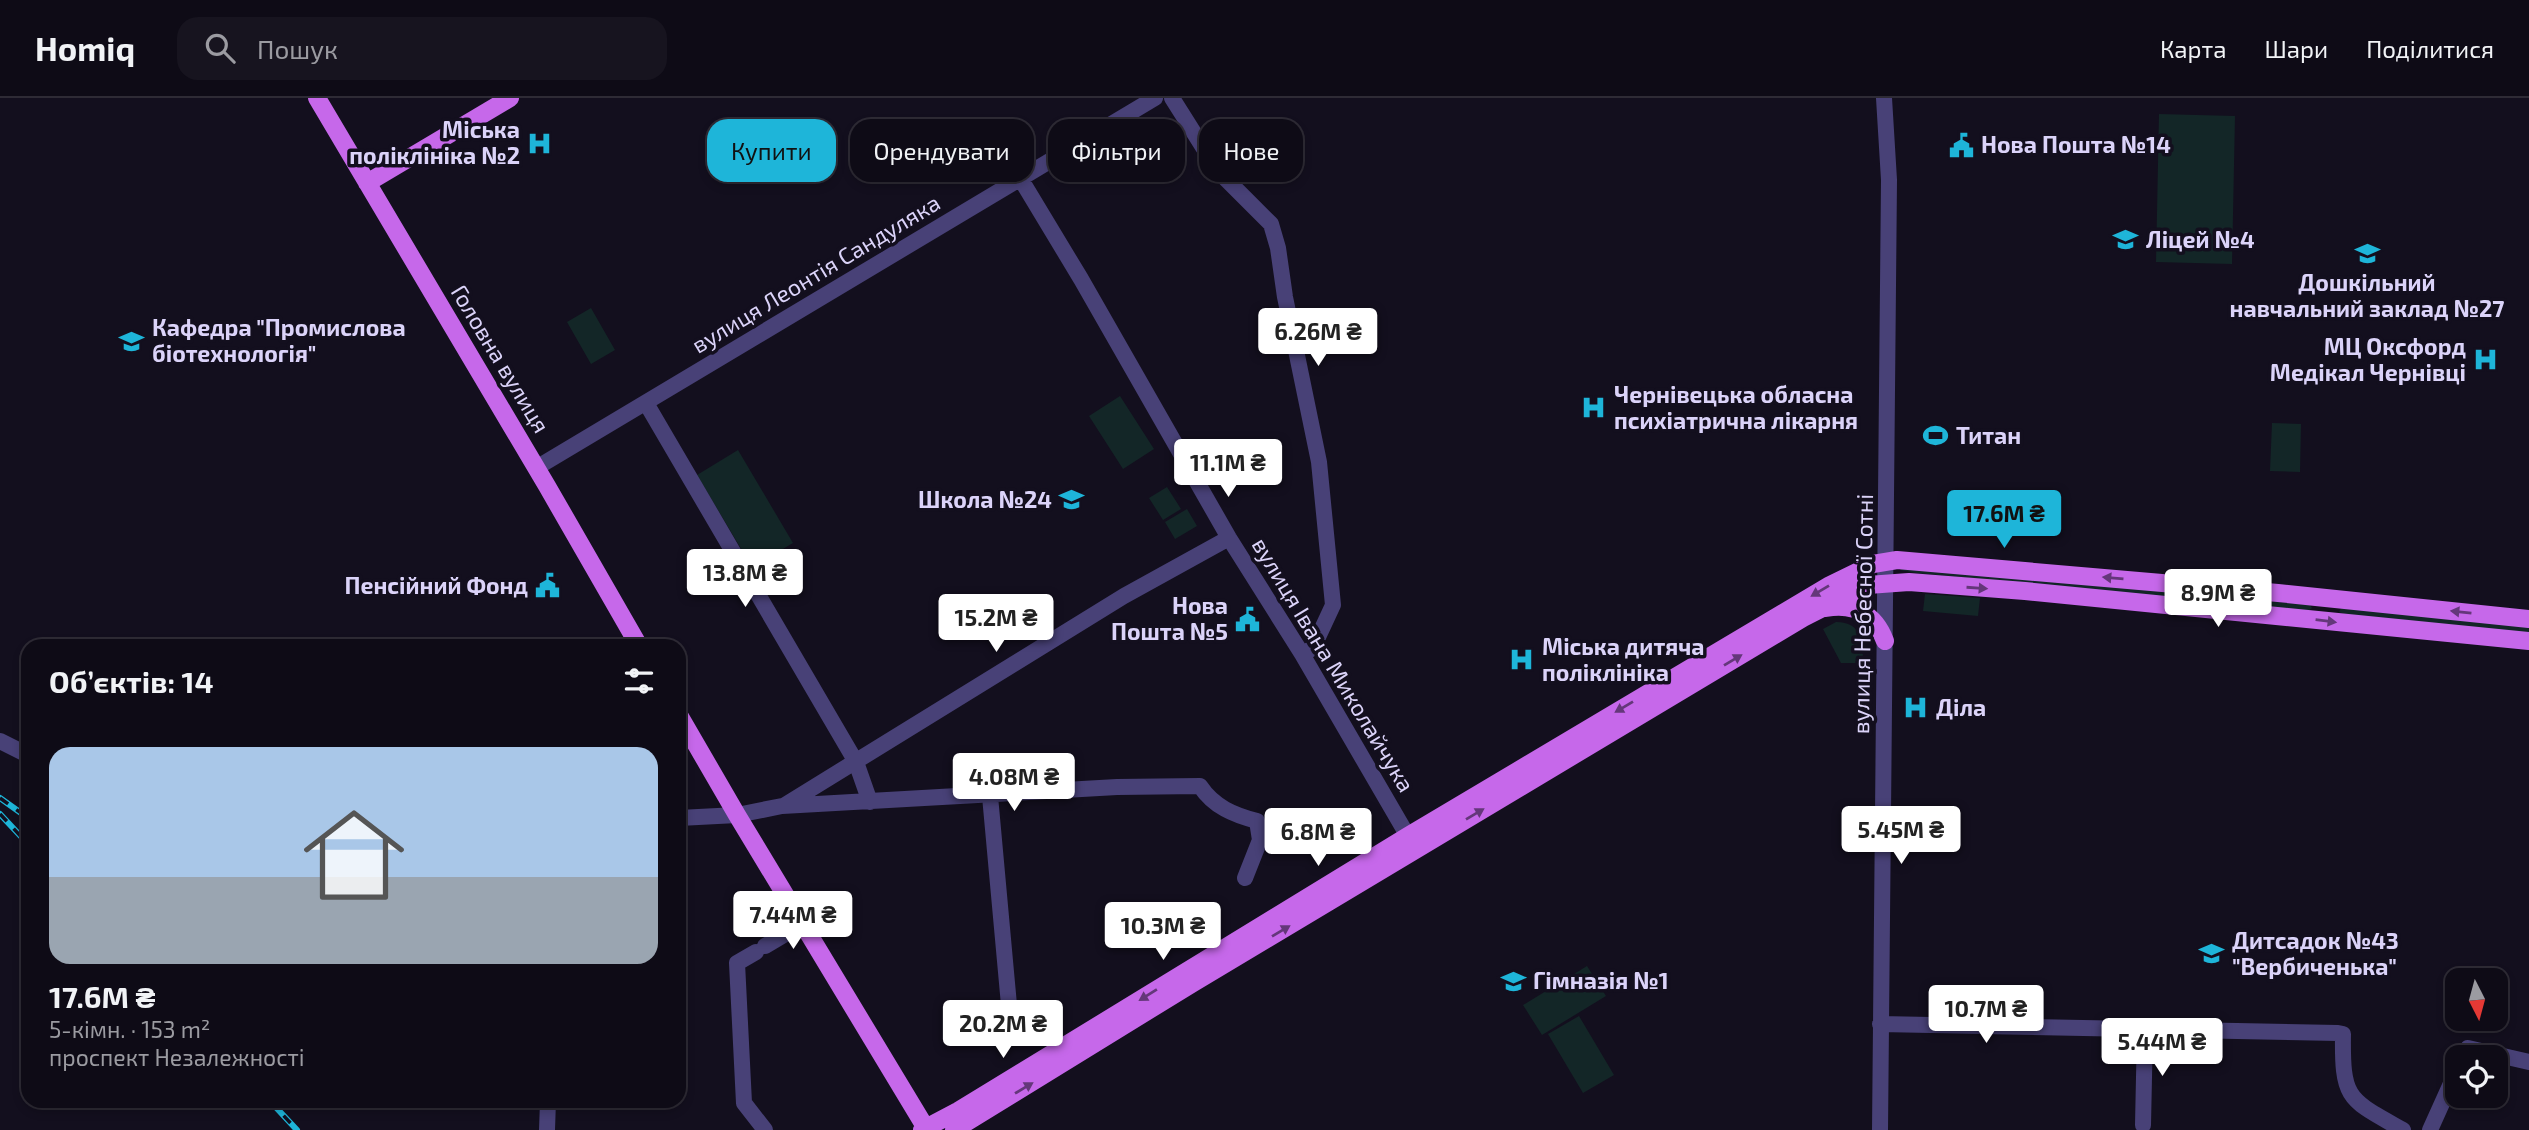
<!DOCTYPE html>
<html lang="uk">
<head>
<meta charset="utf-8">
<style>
	body { margin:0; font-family:"Exo 2",sans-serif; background:#17141f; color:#f1f3f6; height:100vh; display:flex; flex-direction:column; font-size:26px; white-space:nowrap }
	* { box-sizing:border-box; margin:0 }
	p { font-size:23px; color:#9b9ba1 }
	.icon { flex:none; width:38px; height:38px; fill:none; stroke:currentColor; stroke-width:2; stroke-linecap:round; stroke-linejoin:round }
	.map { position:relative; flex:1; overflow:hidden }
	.details { position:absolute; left:21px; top:541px; width:665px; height:469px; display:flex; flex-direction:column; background:#0e0b16; border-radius:21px; box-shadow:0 4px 10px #0003,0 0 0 2px #2e2b35 }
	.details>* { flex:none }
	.hud { position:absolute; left:707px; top:21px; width:665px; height:63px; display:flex; gap:14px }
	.needle { width:46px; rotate:174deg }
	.buttons { position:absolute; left:2445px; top:870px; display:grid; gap:14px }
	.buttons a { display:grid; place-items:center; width:63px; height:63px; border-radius:14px; background:#0e0b16; box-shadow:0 4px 10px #0003,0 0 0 2px #2e2b35; font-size:35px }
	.price { position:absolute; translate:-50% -60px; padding:0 16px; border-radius:7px; background:#fff; color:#222; font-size:23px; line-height:46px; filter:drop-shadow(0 2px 4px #0008) }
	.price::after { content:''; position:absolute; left:50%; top:42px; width:21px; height:16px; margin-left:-10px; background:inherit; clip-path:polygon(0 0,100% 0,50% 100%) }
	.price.current { background:#1eb5d9; color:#111 }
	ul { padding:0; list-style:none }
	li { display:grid; align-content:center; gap:14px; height:371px; padding:0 28px }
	li span { display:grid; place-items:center; height:217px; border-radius:21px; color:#555 }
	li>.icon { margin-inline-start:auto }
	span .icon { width:126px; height:126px; fill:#fffc; stroke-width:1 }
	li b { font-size:30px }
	h2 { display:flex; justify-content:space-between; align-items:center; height:84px; padding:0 28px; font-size:30px }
	.chip { padding:0 24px; border-radius:21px; background:#0e0b16; box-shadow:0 4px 10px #0003,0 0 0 2px #2e2b35; font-size:24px; line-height:63px }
	.chip.current { background:#1eb5d9; color:#111 }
	header { display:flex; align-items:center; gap:42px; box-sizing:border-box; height:98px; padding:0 35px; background:#0e0b16; border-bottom:2px solid #2e2b35 }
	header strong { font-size:33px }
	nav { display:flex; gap:38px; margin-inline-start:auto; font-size:24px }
	.search { width:490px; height:63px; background:#17141f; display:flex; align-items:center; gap:18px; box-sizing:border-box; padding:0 24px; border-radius:21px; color:#9b9ba1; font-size:26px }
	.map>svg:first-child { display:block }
	.green { fill:#132627 }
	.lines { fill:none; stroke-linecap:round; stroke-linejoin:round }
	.minor { stroke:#484177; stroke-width:16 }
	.major { stroke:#c668ea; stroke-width:18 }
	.rail-casing { stroke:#1eb5d9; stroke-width:6 }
	.rail { stroke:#130f1e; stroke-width:3.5; stroke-dasharray:10; stroke-linecap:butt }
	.oneway { fill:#64377a }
	.labels { text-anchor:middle; stroke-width:7; stroke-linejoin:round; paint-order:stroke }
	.poi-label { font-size:23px; font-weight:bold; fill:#dbd3f9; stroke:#130f1e; text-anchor:start }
	.street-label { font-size:23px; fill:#dbd3f9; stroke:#130f1e }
</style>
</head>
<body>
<header>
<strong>Homiq</strong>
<div class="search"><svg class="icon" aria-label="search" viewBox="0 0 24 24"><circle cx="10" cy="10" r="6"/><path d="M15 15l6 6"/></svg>Пошук</div>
<nav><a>Карта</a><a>Шари</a><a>Поділитися</a></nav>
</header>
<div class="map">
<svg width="2529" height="1032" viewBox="0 0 2529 1032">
	<rect width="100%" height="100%" fill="#130f1e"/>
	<path class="green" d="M2159,16l76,2 -3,148 -76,-2z
		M591,210l24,42 -24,14 -24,-42z
		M1120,298l34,53 -31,20 -34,-53z
		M2272,325l29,1 -1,48 -30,-1z
		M738,352l55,93 -41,24 -55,-92z
		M1167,389l14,22 -18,11 -14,-22z
		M1187,411l10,17 -22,13 -10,-17z
		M1903,469l407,38 2,3 -4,3 -37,-4 -355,-34 -16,-3z
		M1925,496l55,4 -2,18 -55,-5z
		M2341,510l188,18v7l-185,-19 -5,-2z
		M1836,524c26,0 27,20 27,41h-22l-18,-34z
		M1587,868l19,30 -64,39 -19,-30z
		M1579,918l35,59 -31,18 -35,-59z"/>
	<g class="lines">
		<path class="minor" d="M1172,0l46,73 53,53 7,24 7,49 34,165 14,143 -20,43 -11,6
			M1020,80l61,101 148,259 73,116 111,191
			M646,305l210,359 14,40
			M536,370l619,-370
			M0,643l28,14
			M990,698l20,220
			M785,707l339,-209 105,-58
			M679,720l58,-3 45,-9 335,-19 83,-1c14,21 34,29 57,35l3,19 -15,38
			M765,848l37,-22
			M756,854l-19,11 7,140 21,27
			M1880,926l458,9 5,1c-1,66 5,65 60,96
			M2463,959l5,-9 61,14
			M2143,1027l2,-96
			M547,1032l1,-29
			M1880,1032l9,-950 -5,-82
			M2430,1032l27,-60"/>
		<path class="major" d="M317,0l230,388 92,160
			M367,85l143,-85
			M1826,510c28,-5 49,6 59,33
			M679,617l58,100 190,315
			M922,1032l36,-19 450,-275 422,-251 43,-21 24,-4 381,33 251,26
			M954,1032l239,-147 610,-365 65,-33 41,-3 116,9 504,50"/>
		<defs>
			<path id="rail" d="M0,700l28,20
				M0,716l28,30
				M270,1003l27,29"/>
		</defs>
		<use href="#rail" class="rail-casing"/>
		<use href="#rail" class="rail"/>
	</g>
	<defs><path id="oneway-solid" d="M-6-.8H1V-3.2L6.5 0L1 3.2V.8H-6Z" transform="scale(1.75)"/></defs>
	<g class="oneway">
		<use href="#oneway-solid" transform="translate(2113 480) rotate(-175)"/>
		<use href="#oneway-solid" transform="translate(1977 490) rotate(4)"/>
		<use href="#oneway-solid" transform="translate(1820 493) rotate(149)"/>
		<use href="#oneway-solid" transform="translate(2461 514) rotate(-174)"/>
		<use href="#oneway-solid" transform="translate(2326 523) rotate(7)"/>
		<use href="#oneway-solid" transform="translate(1733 562) rotate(-31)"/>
		<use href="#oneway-solid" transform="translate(1624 609) rotate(149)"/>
		<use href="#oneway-solid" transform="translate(1475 716) rotate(-31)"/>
		<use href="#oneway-solid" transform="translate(1281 833) rotate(-31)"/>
		<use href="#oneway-solid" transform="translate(1148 897) rotate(148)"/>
		<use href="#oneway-solid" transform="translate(1024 990) rotate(-31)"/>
	</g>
	<defs>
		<symbol id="hospital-bare" viewBox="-9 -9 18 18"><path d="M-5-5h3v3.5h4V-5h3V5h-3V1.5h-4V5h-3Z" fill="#1eb5d9" stroke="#130f1e" stroke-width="2.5" paint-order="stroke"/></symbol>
		<symbol id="civic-bare" viewBox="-9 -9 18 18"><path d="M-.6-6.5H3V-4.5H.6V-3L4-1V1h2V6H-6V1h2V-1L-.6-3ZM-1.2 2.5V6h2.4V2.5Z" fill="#1eb5d9" stroke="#130f1e" stroke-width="2.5" paint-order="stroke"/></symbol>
		<symbol id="school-bare" viewBox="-9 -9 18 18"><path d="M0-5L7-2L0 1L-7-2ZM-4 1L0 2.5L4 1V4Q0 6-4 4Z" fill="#1eb5d9" stroke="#130f1e" stroke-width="2.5" paint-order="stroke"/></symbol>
		<symbol id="university-bare" viewBox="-9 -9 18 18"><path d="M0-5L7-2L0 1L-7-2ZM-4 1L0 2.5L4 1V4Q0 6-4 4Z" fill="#1eb5d9" stroke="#130f1e" stroke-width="2.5" paint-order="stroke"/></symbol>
		<symbol id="stadium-bare" viewBox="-9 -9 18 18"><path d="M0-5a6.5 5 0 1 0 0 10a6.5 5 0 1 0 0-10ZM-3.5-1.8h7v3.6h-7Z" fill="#1eb5d9" stroke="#130f1e" stroke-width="2.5" paint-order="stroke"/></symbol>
	</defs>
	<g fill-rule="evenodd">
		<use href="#hospital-bare" x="522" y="28" width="35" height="35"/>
		<use href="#civic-bare" x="1944" y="30" width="35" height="35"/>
		<use href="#school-bare" x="2108" y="124" width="35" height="35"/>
		<use href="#school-bare" x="2350" y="138" width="35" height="35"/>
		<use href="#university-bare" x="114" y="226" width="35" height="35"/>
		<use href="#hospital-bare" x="2468" y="244" width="35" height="35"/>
		<use href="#hospital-bare" x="1576" y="292" width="35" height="35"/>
		<use href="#stadium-bare" x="1918" y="320" width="35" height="35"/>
		<use href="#school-bare" x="1054" y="384" width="35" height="35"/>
		<use href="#civic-bare" x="530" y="470" width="35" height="35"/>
		<use href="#civic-bare" x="1230" y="504" width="35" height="35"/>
		<use href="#hospital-bare" x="1504" y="544" width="35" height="35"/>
		<use href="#hospital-bare" x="1898" y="592" width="35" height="35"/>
		<use href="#school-bare" x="2194" y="838" width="35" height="35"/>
		<use href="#school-bare" x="1496" y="866" width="35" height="35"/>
	</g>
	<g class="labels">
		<g class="poi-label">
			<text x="520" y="40" text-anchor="end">Міська<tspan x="520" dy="26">поліклініка №2</tspan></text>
			<text x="1981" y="55">Нова Пошта №14</text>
			<text x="2146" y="150">Ліцей №4</text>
			<text x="2367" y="193" text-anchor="middle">Дошкільний<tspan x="2367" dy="26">навчальний заклад №27</tspan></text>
			<text x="152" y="238">Кафедра "Промислова<tspan x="152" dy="26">біотехнологія"</tspan></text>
			<text x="2466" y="257" text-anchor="end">МЦ Оксфорд<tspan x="2466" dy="26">Медікал Чернівці</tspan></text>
			<text x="1614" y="305">Чернівецька обласна<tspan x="1614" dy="26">психіатрична лікарня</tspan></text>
			<text x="1956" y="346">Титан</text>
			<text x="1052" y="410" text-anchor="end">Школа №24</text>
			<text x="528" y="496" text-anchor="end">Пенсійний Фонд</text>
			<text x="1228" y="516" text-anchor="end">Нова<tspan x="1228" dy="26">Пошта №5</tspan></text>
			<text x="1542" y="557">Міська дитяча<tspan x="1542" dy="26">поліклініка</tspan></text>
			<text x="1936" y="618">Діла</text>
			<text x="2232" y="851">Дитсадок №43<tspan x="2232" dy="26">"Вербиченька"</tspan></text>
			<text x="1533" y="891">Гімназія №1</text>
		</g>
		<g class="street-label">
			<text transform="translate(816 176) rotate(-31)" y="8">вулиця Леонтія Сандуляка</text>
			<text transform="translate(500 261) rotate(59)" y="8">Головна вулиця</text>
			<text transform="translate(1863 516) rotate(-89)" y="8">вулиця Небесної Сотні</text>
			<text transform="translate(1333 567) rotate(59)" y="8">вулиця Івана Миколайчука</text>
		</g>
	</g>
</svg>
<div class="buttons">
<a><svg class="needle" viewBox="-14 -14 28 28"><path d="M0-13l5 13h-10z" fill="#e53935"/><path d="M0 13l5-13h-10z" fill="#9b9ba1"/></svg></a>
<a><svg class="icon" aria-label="locate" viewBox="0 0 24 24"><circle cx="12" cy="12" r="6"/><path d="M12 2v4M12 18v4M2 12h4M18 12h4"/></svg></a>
</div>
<b class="price" style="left:1318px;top:270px">6.26M ₴</b>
<b class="price" style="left:1228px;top:401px">11.1M ₴</b>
<b class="price current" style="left:2004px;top:452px">17.6M ₴</b>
<b class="price" style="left:745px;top:511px">13.8M ₴</b>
<b class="price" style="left:2218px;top:531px">8.9M ₴</b>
<b class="price" style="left:996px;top:556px">15.2M ₴</b>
<b class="price" style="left:1014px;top:715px">4.08M ₴</b>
<b class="price" style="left:1901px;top:768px">5.45M ₴</b>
<b class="price" style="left:1318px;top:770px">6.8M ₴</b>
<b class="price" style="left:793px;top:853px">7.44M ₴</b>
<b class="price" style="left:1163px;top:864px">10.3M ₴</b>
<b class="price" style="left:1986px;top:947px">10.7M ₴</b>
<b class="price" style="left:1003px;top:962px">20.2M ₴</b>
<b class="price" style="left:2162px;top:980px">5.44M ₴</b>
<div class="hud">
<a class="chip current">Купити</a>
<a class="chip">Орендувати</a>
<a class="chip">Фільтри</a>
<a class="chip">Нове</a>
</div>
<section class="details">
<h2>Об’єктів: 14<svg class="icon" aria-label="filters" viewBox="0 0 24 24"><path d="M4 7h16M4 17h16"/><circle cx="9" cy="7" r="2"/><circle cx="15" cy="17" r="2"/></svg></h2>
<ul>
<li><span style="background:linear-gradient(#a9c7e8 60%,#9aa5b1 0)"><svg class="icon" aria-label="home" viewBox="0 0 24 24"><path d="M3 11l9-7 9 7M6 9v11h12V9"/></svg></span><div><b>17.6M ₴</b><p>5-кімн. · 153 m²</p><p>проспект Незалежності</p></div></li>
</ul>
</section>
</div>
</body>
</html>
